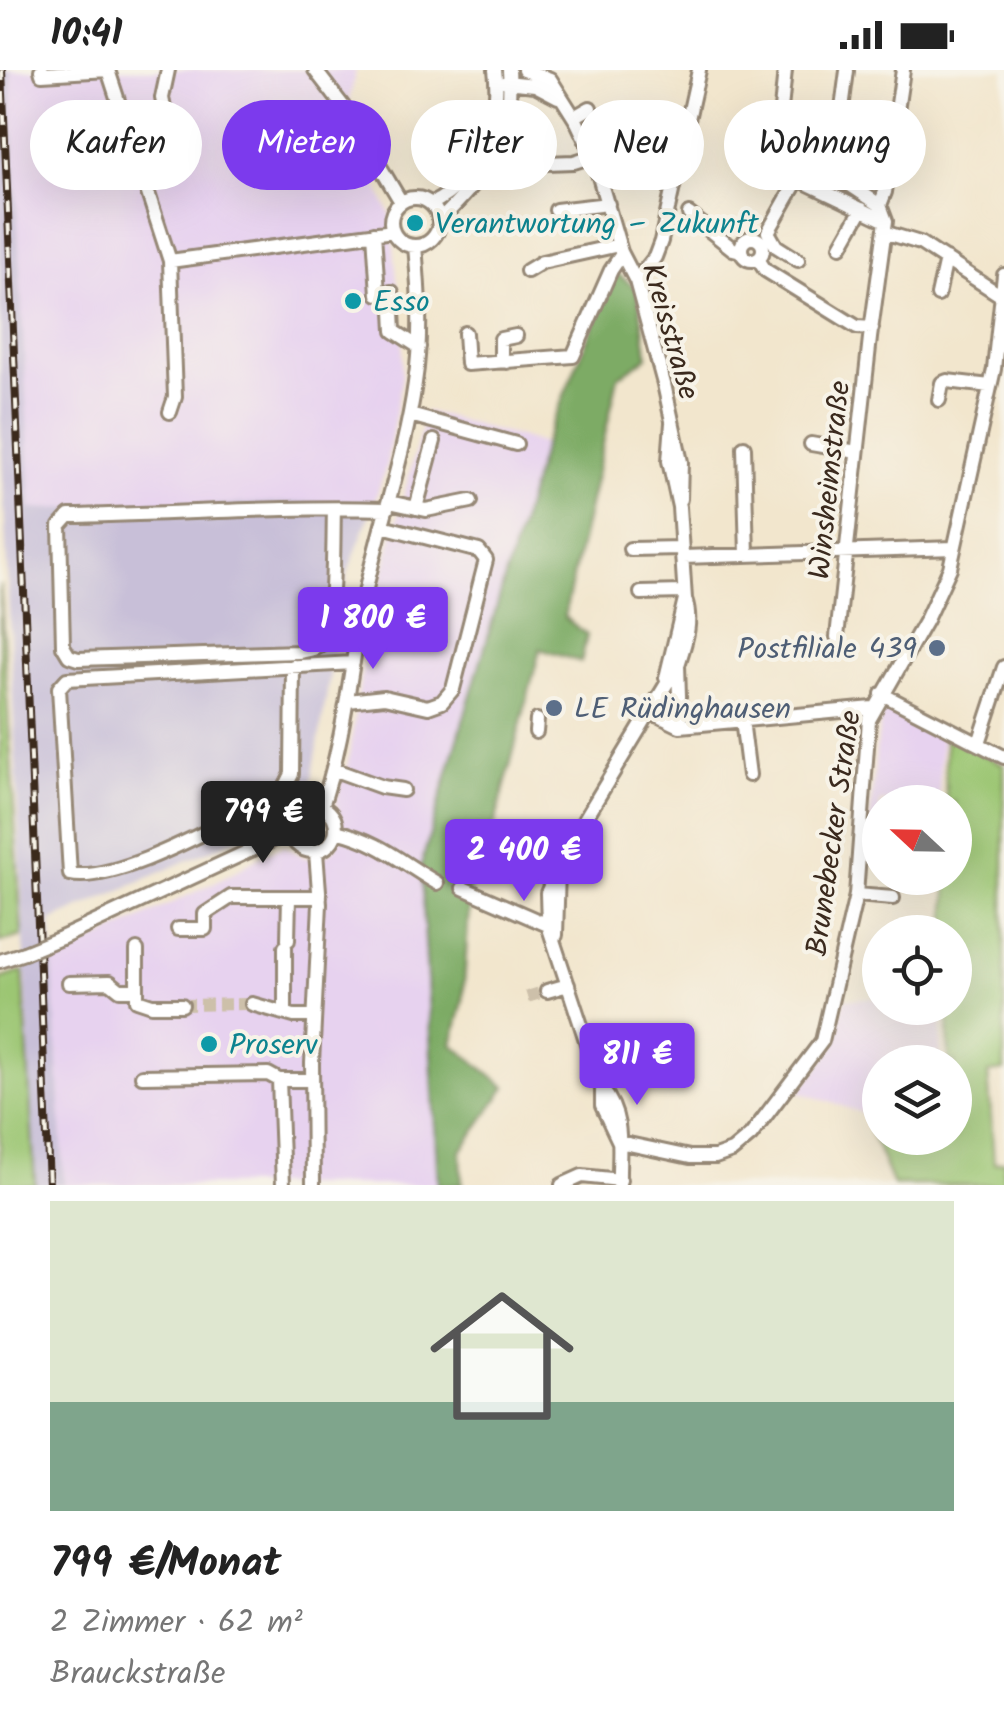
<!DOCTYPE html>
<html lang="de">
<head>
<meta charset="utf-8">
<style>
	body { margin:0; font-family:Kalam,sans-serif; background:#f2f2f2; color:#222; height:100vh; display:flex; flex-direction:column; font-size:38px; white-space:nowrap }
	* { box-sizing:border-box; margin:0 }
	p { font-size:32px; color:#767676 }
	.icon { flex:none; width:55px; height:55px; fill:none; stroke:currentColor; stroke-width:2; stroke-linecap:round; stroke-linejoin:round }
	.map { position:relative; height:1115px; overflow:hidden }
	.drawer { display:flex; flex-direction:column; background:#fff; flex:1 }
	.drawer>* { flex:none }
	.top-card { position:absolute; left:30px; top:30px; width:945px; height:90px; display:flex; gap:20px }
	.needle { width:65px; rotate:292deg }
	.buttons { position:absolute; left:862px; top:715px; display:grid; gap:20px }
	.buttons a { display:grid; place-items:center; width:110px; height:110px; border-radius:50%; background:#fff; box-shadow:0 10px 40px #0002; font-size:50px }
	.price { position:absolute; translate:-50% -85px; padding:0 22px; border-radius:10px; background:#7c3aed; color:#fff; font-size:32px; line-height:65px; filter:drop-shadow(0 2px 5px #0008) }
	.price::after { content:''; position:absolute; left:50%; top:60px; width:30px; height:22px; margin-left:-15px; background:inherit; clip-path:polygon(0 0,100% 0,50% 100%) }
	.price.selected { background:#222; color:#fff }
	ul { padding:0; list-style:none }
	li { display:grid; align-content:center; gap:20px; height:530px; padding:0 50px }
	li span { display:grid; place-items:center; height:310px; border-radius:0px; color:#555 }
	li>.icon { margin-inline-start:auto }
	span .icon { width:180px; height:180px; fill:#fffc; stroke-width:1 }
	li b { font-size:42px }
	.pill { padding:0 35px; border-radius:45px; background:#fff; box-shadow:0 10px 40px #0002; font-size:35px; line-height:90px }
	.pill.selected { background:#7c3aed; color:#fff }
	.status { display:flex; justify-content:space-between; align-items:center; height:70px; padding:0 50px; background:#fff; direction:ltr }
	.status svg { height:28px; fill:currentColor }
	.map>svg:first-child { display:block }
	.built { fill:#e7d2ef }
	.industrial { fill:#c8bfd8 }
	.green { fill:#9cc673; stroke:#6c7848; stroke-width:2.5 }
	.forest { fill:#7dab65; stroke:#5c6a42; stroke-width:2.5 }
	.lines { fill:none; stroke-linecap:round; stroke-linejoin:round }
	.minor-tunnel { stroke:#cdc0aa; stroke-width:12; stroke-dasharray:12 6; stroke-linecap:butt }
	.minor-casing { stroke:#968876; stroke-width:18 }
	.minor { stroke:#fff; stroke-width:12 }
	.rail-casing { stroke:#3b2a1e; stroke-width:8 }
	.rail { stroke:#f7f3e8; stroke-width:4; stroke-dasharray:11; stroke-linecap:butt }
	.minor-bridge-casing { stroke:#968876; stroke-width:18; stroke-linecap:butt }
	.minor-bridge { stroke:#fff; stroke-width:12 }
	.culture-dot { fill:#0f9aa8; stroke:#f7f3e8; stroke-width:4 }
	.service-dot { fill:#5c6f8a; stroke:#f7f3e8; stroke-width:4 }
	.labels { text-anchor:middle; stroke-width:8; stroke-linejoin:round; paint-order:stroke }
	.culture-label { font-size:30px; fill:#0d838f; stroke:#f7f3e8; text-anchor:start }
	.street-label { font-size:30px; fill:#3b2a1e; stroke:#f7f3e8 }
	.service-label { font-size:30px; fill:#4e5e75; stroke:#f7f3e8; text-anchor:end }
</style>
</head>
<body>
<div class="status"><b>10:41</b><svg viewBox="0 0 49 12"><path d="M0 12V9h3v3zM5 12V6h3v6zM10 12V3h3v9zM15 12V0h3v12zM26 1h20v11H26zM47 4h2v5h-2z"/></svg></div>
<div class="map">
<svg width="1004" height="1115" viewBox="0 0 1004 1115">
	<rect width="100%" height="100%" fill="#f7f3e8"/>
	<filter id="ink" filterUnits="userSpaceOnUse"><feTurbulence type="fractalNoise" baseFrequency=".01" numOctaves="2"/><feDisplacementMap in="SourceGraphic" scale="20" xChannelSelector="R" yChannelSelector="G"/><feConvolveMatrix kernelMatrix="1 2 1 2 8 2 1 2 1" color-interpolation-filters="sRGB"/></filter>
	<filter id="wash" filterUnits="userSpaceOnUse"><feTurbulence type="fractalNoise" baseFrequency=".0048" numOctaves="4" result="noise"/><feDisplacementMap in="SourceGraphic" scale="40" xChannelSelector="R" yChannelSelector="G"/><feGaussianBlur stdDeviation="2.25" result="paint"/><feColorMatrix in="noise" values="0 0 0 0 0 0 0 0 0 0 0 0 0 0 0 0 0 1.4 0 .05"/><feComposite in="paint" operator="in"/></filter>
	<g filter="url(#wash)">
		<rect width="100%" height="100%" fill="#f2e6cd"/>
		<path class="built" d="M11,0h345l-12,55 12,17 35,74 12,128 -1,33 -16,90 -11,33 -344,10z
			M426,341l118,33 -123,421 17,320h-374l-11,-224 175,-85 38,-23 18,-7 22,12 23,-4 7,-7 6,-13 -6,-33 12,-39 20,-132z
			M886,640l11,1 45,21 -3,70h-59v39l-12,-1 8,-90 6,-36z
			M880,928v10h62l-2,54h-60v52l-9,-3 -3,4 -71,-24 20,-20 15,-23 13,-49z"/>
		<path class="industrial" d="M0,0h11l20,439 344,-9 -28,75 -35,205 -15,20 -41,30 -205,91 13,264h-29l-35,-771z"/>
		<path class="green" d="M0,514l22,352 -22,6z
			M945,664l59,31v306l-16,2 6,90 10,-2v24h-111l-23,-55 1,-11 9,1v18h75v-76h-6l-1,-54h7v-76h-8v-54h8v-76h-9z
			M23,901l12,214h-35v-206z"/>
		<path class="forest" d="M615,202l22,17 11,68 -30,20 -54,240 23,18 -6,27 -41,-13 -44,171 -25,56 -8,125 -11,43 54,43 -45,64 1,34h-24l-17,-320 123,-421z"/>
	</g>
	<g filter="url(#ink)">
		<g class="lines">
			<path class="minor-tunnel" d="M527,927l20,-6
				M182,935l70,-1"/>
			<defs>
				<path id="minor" d="M41,0l1,4 66,-4
					M108,0l62,191
					M315,0l34,44 52,88
					M524,0l26,9 27,43 16,34 28,96 15,29 28,103 17,78 -1,37
					M785,0l-5,49 5,23 95,63 6,16 -16,117 -33,299
					M506,12l29,3 23,12
					M574,47l16,-9
					M362,65l14,-8
					M546,93l28,-1 19,-6
					M829,100l8,-24 10,-75
					M141,101l35,-4 -14,-69 6,-28
					M598,104l27,-9
					M391 152a24 24 0 1 1 48 0a24 24 0 1 1-48 0Z
					M431,134c48,-23 71,-84 64,-134
					M880,135l5,-13 18,-122
					M556,140l52,-6
					M689,144l44,35 8,2
					M439,151c47,-46 75,-81 70,-151
					M374,163l4,61 14,-2 2,39 25,16
					M887,163l33,10 80,52
					M741 179a11 11 0 1 1 22 0a11 11 0 1 1-22 0Z
					M841,176l21,-37
					M758,189l7,11 92,57 15,1
					M798,190l-22,-14 -8,-14 30,-53 88,42
					M527,201l15,-9 77,-17
					M636,211l19,-24 6,-16 38,-171
					M938,225l8,-36
					M465,263l2,31 106,-8 38,-86 11,-16
					M507,292l-6,-6v-17l15,-3
					M939,330l3,-17 5,-2 43,5
					M170,342l5,-15 -5,-136 223,-30
					M410,345l106,29
					M811,374l46,8
					M744,377l3,108
					M389,432l37,8 45,-9
					M416,438l18,-67
					M334,439c-1,24 1,121 -12,135 -6,6 -15,6 -23,8l-221,7 -9,-3 -6,-10 -3,-120 9,-10c106,-2 212,-10 318,-7
					M630,479l52,-1
					M683,487l271,-9
					M641,523l43,-1
					M678,595l2,61
					M293,596l-1,108 -7,14 -16,13c-46,21 -152,83 -199,73l-11,-186 8,-9 286,-16
					M666,608l19,-79
					M882,624l122,63
					M348,631l36,-4 44,10 14,-5 11,-13 33,-129 -7,-9 -97,-25
					M649,641l31,15 193,-18
					M742,650l7,55
					M536,662l1,-12
					M979,673l25,-76
					M335,700l47,17 21,3
					M290 758a23 23 0 1 1 46 0a23 23 0 1 1-46 0Z
					M322,736c23,-69 28,-137 42,-208 15,-73 41,-142 51,-215 7,-46 4,-92 0,-137
					M336,761c45,11 63,30 101,52
					M463,818l87,38
					M856,825l37,3
					M178,859h27v-15l26,-17h58
					M556,865l2,-65
					M61,868l229,-106
					M288,870l1,-43h31
					M137,880v50l15,5h30
					M0,891l24,-8
					M69,913l41,-1 10,8h17
					M547,921l21,-6
					M252,934l42,12h19
					M285,943v-66
					M142,1006l126,-2 11,6h33
					M279,1010l4,105
					M602,1019c24,29 16,62 17,96
					M619,1072l71,15h25l17,-6 19,-16 71,-94 34,-146 13,-175 57,-100 24,-52 44,-199 10,-94
					M619,1072l-17,-36v-17l-54,-164 -1,-32 21,-46 110,-182c7,-22 15,-43 7,-66l-6,-92 -10,-46 3,-38
					M313,1115l-1,-122 8,-159 -4,-52
					M562,1115l20,-9 38,4"/>
			</defs>
			<use href="#minor" class="minor-casing"/>
			<use href="#minor" class="minor"/>
			<defs>
				<path id="rail" d="M2,0l47,1115"/>
			</defs>
			<use href="#rail" class="rail-casing"/>
			<use href="#rail" class="rail"/>
			<defs>
				<path id="minor-bridge" d="M24,883l37,-15"/>
			</defs>
			<use href="#minor-bridge" class="minor-bridge-casing"/>
			<use href="#minor-bridge" class="minor-bridge"/>
		</g>
	</g>
	<g class="culture-dot">
		<circle cx="415" cy="153" r="10"/>
		<circle cx="353" cy="231" r="10"/>
		<circle cx="209" cy="974" r="10"/>
	</g>
	<g class="service-dot">
		<circle cx="937" cy="578" r="10"/>
		<circle cx="554" cy="638" r="10"/>
	</g>
	<g class="labels">
		<g class="culture-label">
			<text x="435" y="163">Verantwortung – Zukunft</text>
			<text x="373" y="241">Esso</text>
			<text x="229" y="984">Proserv</text>
		</g>
		<g class="street-label">
			<text transform="translate(671 261) rotate(74)" y="10">Kreisstraße</text>
			<text transform="translate(829 410) rotate(-84)" y="10">Winsheimstraße</text>
			<text transform="translate(833 763) rotate(-82)" y="10">Brunebecker Straße</text>
		</g>
		<g class="service-label">
			<text x="917" y="588">Postfiliale 439</text>
			<text x="574" y="648" text-anchor="start">LE Rüdinghausen</text>
		</g>
	</g>
</svg>
<div class="buttons">
<a><svg class="needle" viewBox="-14 -14 28 28"><path d="M0-13l5 13h-10z" fill="#e53935"/><path d="M0 13l5-13h-10z" fill="#767676"/></svg></a>
<a><svg class="icon" aria-label="locate" viewBox="0 0 24 24"><circle cx="12" cy="12" r="6"/><path d="M12 2v4M12 18v4M2 12h4M18 12h4"/></svg></a>
<a><svg class="icon" aria-label="layers" viewBox="0 0 24 24"><path d="M12 4l9 5-9 5-9-5zM3 14l9 5 9-5"/></svg></a>
</div>
<b class="price" style="left:373px;top:602px">1 800 €</b>
<b class="price selected" style="left:263px;top:796px">799 €</b>
<b class="price" style="left:524px;top:834px">2 400 €</b>
<b class="price" style="left:637px;top:1038px">811 €</b>
<div class="top-card">
<a class="pill">Kaufen</a>
<a class="pill selected">Mieten</a>
<a class="pill">Filter</a>
<a class="pill">Neu</a>
<a class="pill">Wohnung</a>
</div>
</div>
<section class="drawer">
<ul>
<li><span style="background:linear-gradient(#dfe7d0 65%,#7fa58c 0)"><svg class="icon" aria-label="home" viewBox="0 0 24 24"><path d="M3 11l9-7 9 7M6 9v11h12V9"/></svg></span><div><b>799 €/Monat</b><p>2 Zimmer · 62 m²</p><p>Brauckstraße</p></div></li>
</ul>
</section>
</body>
</html>
